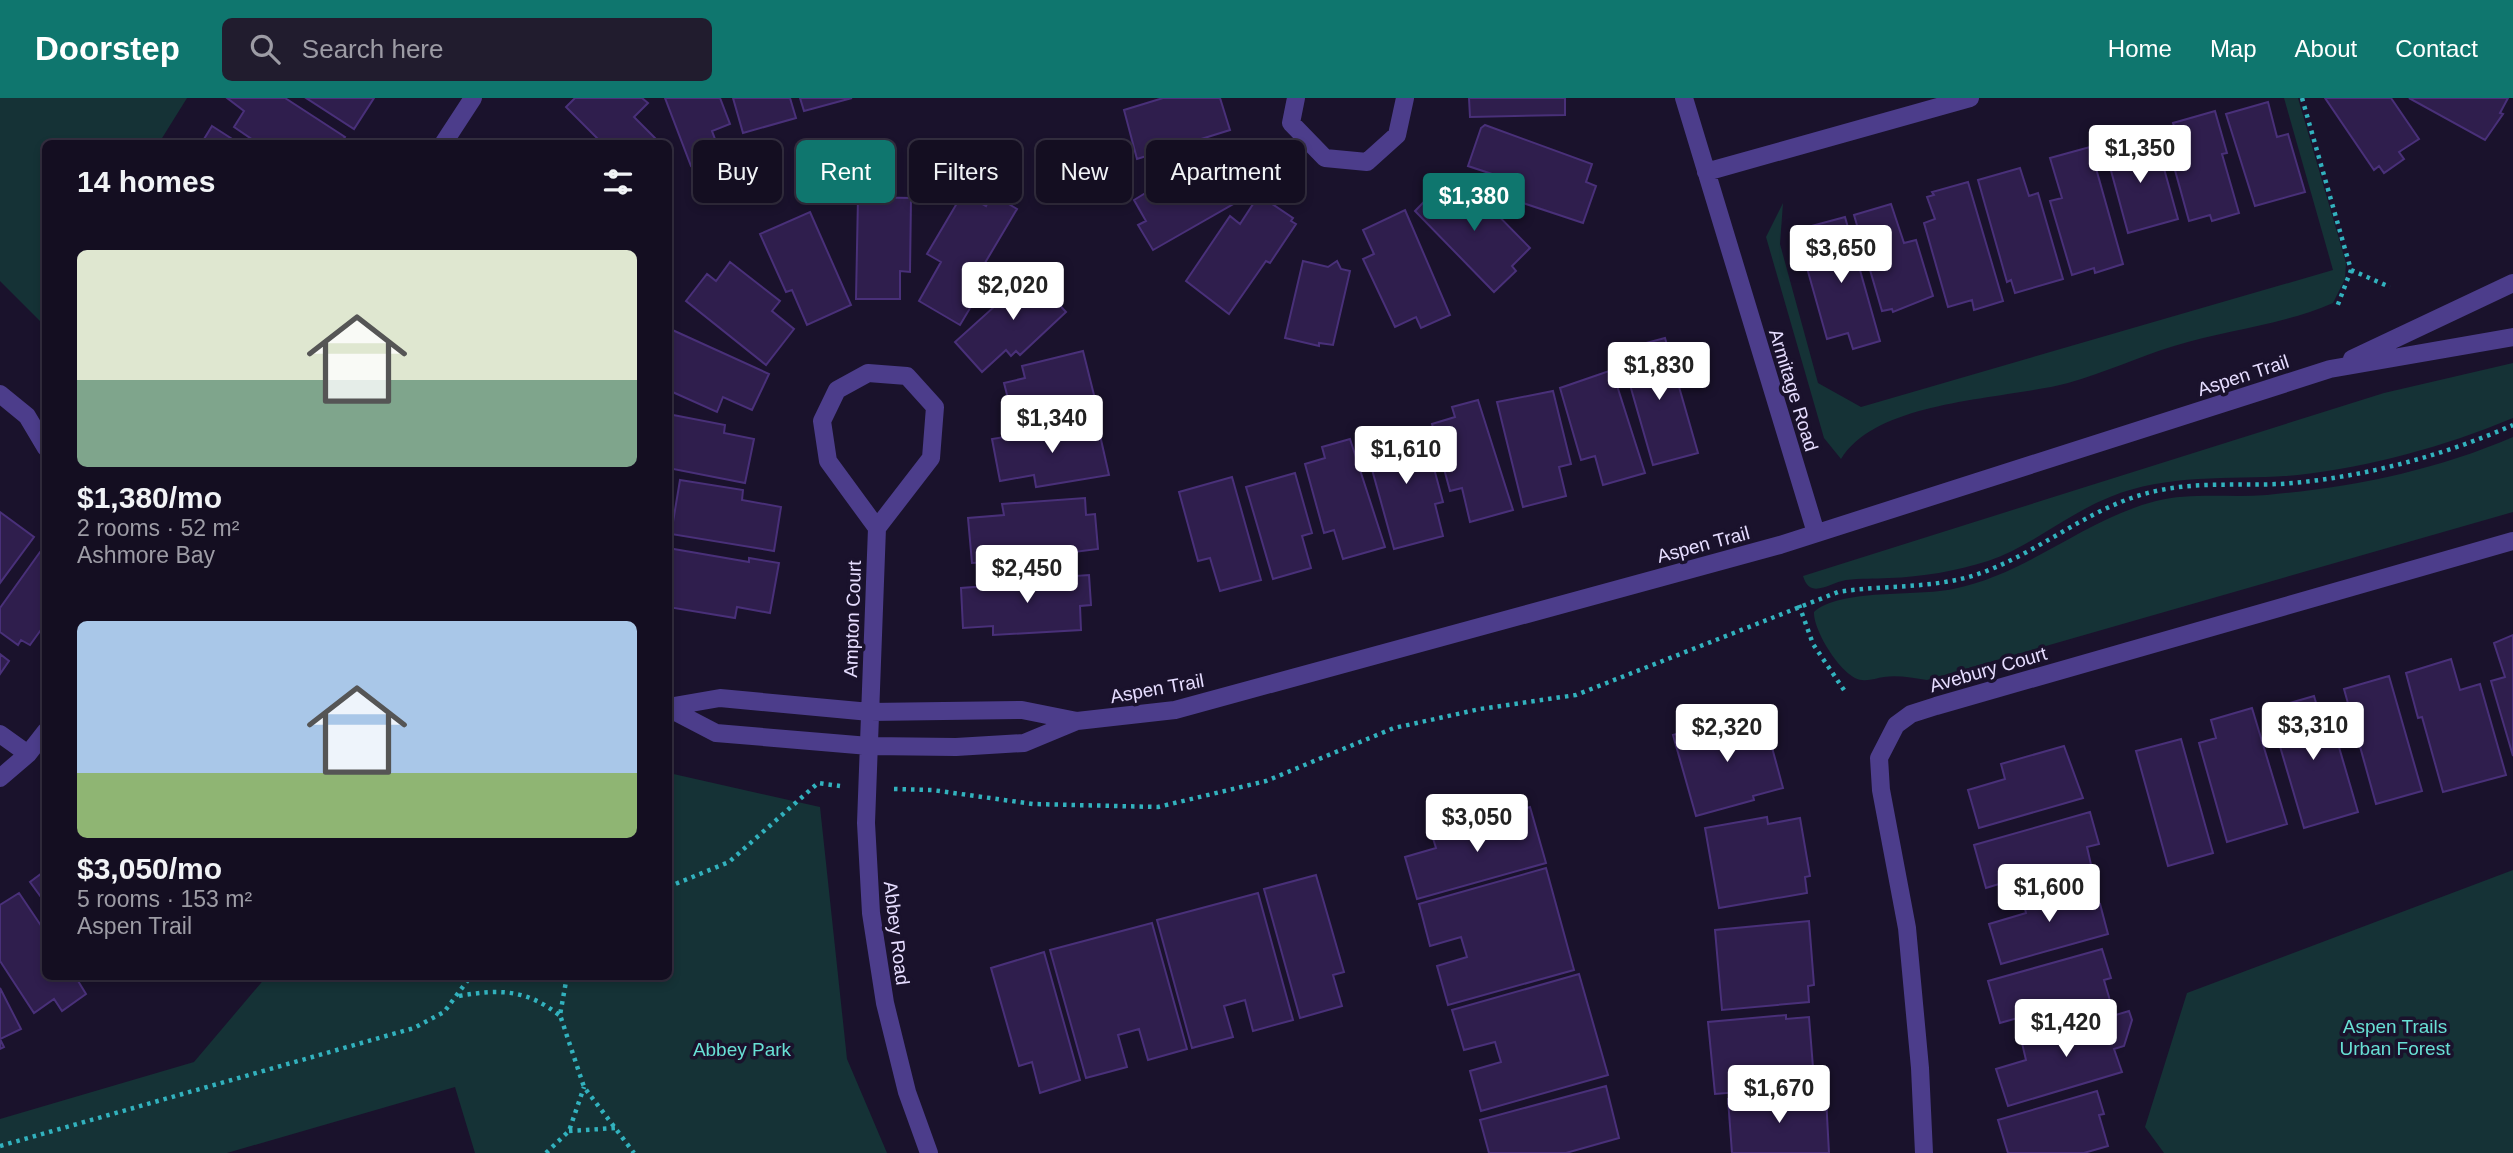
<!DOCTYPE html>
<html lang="en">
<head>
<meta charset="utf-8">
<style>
	body { margin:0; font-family:Helvetica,sans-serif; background:#211c2e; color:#f1f3f6; height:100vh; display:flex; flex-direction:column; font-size:26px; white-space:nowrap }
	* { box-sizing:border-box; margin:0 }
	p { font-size:23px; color:#9d9ca5 }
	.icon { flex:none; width:38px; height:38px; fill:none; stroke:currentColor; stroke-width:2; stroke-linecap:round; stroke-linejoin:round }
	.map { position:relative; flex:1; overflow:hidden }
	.side { position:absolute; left:42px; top:42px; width:630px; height:840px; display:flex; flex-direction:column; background:#140e21; border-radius:10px; box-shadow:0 4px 10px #0003,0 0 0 2px #332e3f }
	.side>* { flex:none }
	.hud { position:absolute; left:693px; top:42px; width:665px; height:63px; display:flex; gap:14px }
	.price { position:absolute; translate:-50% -60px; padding:0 16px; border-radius:7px; background:#fff; color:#222; font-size:23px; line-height:46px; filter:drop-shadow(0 2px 4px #0008) }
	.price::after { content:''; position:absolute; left:50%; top:42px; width:21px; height:16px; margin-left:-10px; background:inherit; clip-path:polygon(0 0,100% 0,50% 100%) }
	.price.on { background:#0f766e; color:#fff }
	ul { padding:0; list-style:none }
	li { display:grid; align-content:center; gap:14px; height:371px; padding:0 35px }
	li span { display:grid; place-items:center; height:217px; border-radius:10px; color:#555 }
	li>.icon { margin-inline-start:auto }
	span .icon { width:126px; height:126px; fill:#fffc; stroke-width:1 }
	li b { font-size:30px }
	h2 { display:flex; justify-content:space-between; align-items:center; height:84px; padding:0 35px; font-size:30px }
	.chip { padding:0 24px; border-radius:10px; background:#140e21; box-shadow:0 4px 10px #0003,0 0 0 2px #332e3f; font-size:24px; line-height:63px }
	.chip.on { background:#0f766e; color:#fff }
	header { display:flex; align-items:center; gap:42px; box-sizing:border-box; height:98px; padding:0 35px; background:#0f766e; color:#fff }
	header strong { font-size:33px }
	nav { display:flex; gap:38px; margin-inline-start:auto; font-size:24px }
	.search { width:490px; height:63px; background:#211c2e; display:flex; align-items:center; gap:18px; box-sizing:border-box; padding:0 24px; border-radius:10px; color:#9d9ca5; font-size:26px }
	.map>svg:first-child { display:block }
	.green { fill:#153236 }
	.building { fill:#2f1e4d; stroke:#493079; stroke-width:2 }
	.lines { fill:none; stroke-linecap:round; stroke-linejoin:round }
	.path { stroke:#32b2be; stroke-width:4.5; stroke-dasharray:3.5 5; stroke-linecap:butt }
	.minor { stroke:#4c3d8b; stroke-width:18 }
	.labels { text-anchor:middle; stroke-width:7; stroke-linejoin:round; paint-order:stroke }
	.street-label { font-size:19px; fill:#e6ddff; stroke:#1a122c }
	.park-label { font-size:19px; fill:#68e0d4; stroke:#1a122c }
</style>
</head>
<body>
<header>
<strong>Doorstep</strong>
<div class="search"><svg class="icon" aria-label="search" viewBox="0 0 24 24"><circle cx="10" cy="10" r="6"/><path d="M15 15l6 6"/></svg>Search here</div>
<nav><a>Home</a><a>Map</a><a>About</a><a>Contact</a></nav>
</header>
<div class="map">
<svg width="2513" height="1055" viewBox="0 0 2513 1055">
	<rect width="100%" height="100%" fill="#1a122c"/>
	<path class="green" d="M0,0h187l-28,45 -113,1 -1,182 -45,-45z
		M2284,0h14l48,165 -1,16 -12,24c-50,22 -107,27 -159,43 -36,11 -70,27 -106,37 -64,17 -190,16 -227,76l-17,-21 -58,-201 17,-34 -3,41 38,139 43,24 472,-137z
		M2513,265v55c-70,29 -140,48 -215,57 -63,6 -127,-3 -188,22 -43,17 -78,49 -122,64 -32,10 -66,16 -99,17 -14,1 -29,0 -43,2 -17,3 -36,20 -43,-4l581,-183z
		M2513,339v75l-586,168c-14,-2 -29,-5 -43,-3 -7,1 -15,4 -22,3 -20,-2 -49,-50 -48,-68 27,-24 102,-15 139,-23 75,-15 130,-69 203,-88 36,-9 74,-3 111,-6 86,-8 167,-24 246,-58z
		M669,675l151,34 27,252 40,94h-412l-20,-66 -228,66h-227v-34l194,-57 72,-85 402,-1z
		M2513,772v283h-349l-19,-26 42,-134z"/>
	<path class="building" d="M227,0h58l60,39 -5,7h-81l-25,-17 10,-16z
		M306,0h68l-20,31z
		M575,0h67l6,5 -14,14 27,27h-64l3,-3 -34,-34z
		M665,0h55l10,26 -18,7 9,24 -30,11z
		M733,0h57l6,20 -53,15z
		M800,0h52l-48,13z
		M1163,0h57l10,32 -93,29 -13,-49z
		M1469,0h96v17l-95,2z
		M2325,0h66l28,41 -20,13 5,7 -20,14 -5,-7 -5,4z
		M2409,0h99l-8,15 3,1 -18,26z
		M2268,4l9,35 11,-3 17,58 -50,14 -29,-92z
		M2215,13l12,42 -5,1 17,59 -27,8 -2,-6 -21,6 -19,-69 11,-4 -8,-25z
		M1485,27l107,39 -6,18 10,4 -13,37 -90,-30 5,-17 -30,-10 13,-38z
		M212,28l28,18h-39z
		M2142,36l9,34 12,-3 15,54 -50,14 -24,-88z
		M1231,43l22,38 -23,14 5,10 -82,47 -15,-25 8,-4 -12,-21z
		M2090,49l33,117 -28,9 -1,-5 -22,7 -22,-74 12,-3 -12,-40z
		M2020,70l9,28 9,-3 25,86 -48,14 -4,-13 -4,2 -29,-102z
		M1448,79l24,25 7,-6 51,52 -18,18 4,5 -22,21 -79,-81z
		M1968,84l35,119 -29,9 -2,-10 -24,7 -24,-84 11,-4 -8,-22 7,-2 -2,-3z
		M963,95l23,13 6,-12 25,15 -38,64 9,5 -28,47 -41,-24 22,-39 -14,-8z
		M1259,97l34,23 -2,3 5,3 -26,39 -4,-2 -37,53 -43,-33 44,-65 10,8z
		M858,99l53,1 -1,74 -10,-1v28h-44z
		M1891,106l13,39 12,-3 17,56 -40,16 -1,-3 -10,2 -28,-96z
		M1405,112l45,105 -29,13 -5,-11 -21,10 -32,-68 11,-5 -11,-24z
		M810,114l41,93 -44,20 -15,-35 -6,2 -26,-58z
		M1845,119l35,124 -27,8 -5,-16 -21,6 -20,-71 12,-4 -11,-37z
		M1303,163l25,6 9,-6 4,8 9,2 -17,74 -14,-2v3l-34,-8z
		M730,164l50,39 -8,10 22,18 -28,36 -80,-64 21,-27 9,7z
		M1036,171l20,22 -5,5 15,16 -46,43 -4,-4 -5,5 -5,-6 -24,22 -27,-30z
		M668,230l101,46 -17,36 -29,-13 -6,15 -49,-22z
		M1665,240l33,115 -45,12 -33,-115z
		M1083,253l13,52 -82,19 -10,-39 21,-5 -3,-12z
		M1612,272l33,103 -42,12 -8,-29 -14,4 -21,-72z
		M1553,293l18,73 -12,3 7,29 -43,11 -26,-105z
		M1478,302l35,110 -43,12 -8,-34 -12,3 -18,-67 23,-7 -3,-10z
		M668,316l57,11 -1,8 30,6 -9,44 -77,-15z
		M1097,324l12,53 -73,12 -2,-12 -34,6 -8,-42z
		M1397,330l2,10 25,-7 19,71 -8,2 8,32 -49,13 -31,-112z
		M1350,341l35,108 -42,12 -9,-29 -10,3 -19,-69 20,-6 -3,-11z
		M1295,375l17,60 -10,3 9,32 -38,11 -27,-92z
		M1232,379l29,103 -41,11 -10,-33 -12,3 -19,-69z
		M680,382l63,10 -1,10 39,7 -7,44 -103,-17z
		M1085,400l1,17 9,-1 3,35 -55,7v3l-71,4 -4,-45 36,-3 -2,-11z
		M0,414l34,25 -34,46z
		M668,450l81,14v-4l30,5 -9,50 -33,-6 -2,11 -67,-11z
		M40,454l6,4v73l-3,-2 -13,18 -9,-5 -3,5 -18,-13v-24z
		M1089,477l2,30 -11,1 1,24 -88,5v-9l-30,2 -2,-40 39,-3v-4z
		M2513,537v121l-22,-75 14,-4 -11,-34z
		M0,556l9,7 -9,13z
		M2451,561l9,31 20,-6 26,91 -63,17 -21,-75 -4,1 -12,-45z
		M2389,578l33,115 -46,13 -32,-115z
		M2314,598l6,20 9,-3 29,99 -54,16 -35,-119z
		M2252,610l35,116 -60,18 -28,-99 17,-5 -5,-18z
		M1764,620l19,70 -30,8 1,4 -58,16 -23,-81 58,-16 2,7z
		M2181,641l32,114 -45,13 -32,-115z
		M2064,648l19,52 -104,30 -11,-38 37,-11 -4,-15z
		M1530,709l16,56 -129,36 -12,-42 31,-9 -4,-13z
		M2090,714l9,32 -12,3 5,22 -67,19 -3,-11 -36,11 -12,-43z
		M1767,719l1,7 32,-6 10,58 -5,1 2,16 -88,15 -14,-80z
		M1546,770l28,102 -126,35 -11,-39 30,-9 -6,-20 -31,9 -11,-42z
		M46,772v34l-16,-22z
		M1316,777l28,97 -11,3 9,31 -42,12 -36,-129z
		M2082,785l8,23 10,-2 8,30 -107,30 -12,-40 37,-11 -3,-13z
		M19,795l27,40v43h29l11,18 -24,17 -8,-12 -20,14 -34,-52v-56z
		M1258,795l35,127 -40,11 -8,-31 -21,6 9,31 -41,11 -35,-128z
		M1809,823l5,64 -6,1 1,16 -87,8 -7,-80z
		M1152,825l35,126 -39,11 -9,-31 -21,6 9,32 -41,11 -36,-128z
		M2102,851l9,29 -7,2 7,24 -68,20 -4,-12 -39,11 -12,-42z
		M1044,854l36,128 -40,13 -8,-31 -13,4 -28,-98z
		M1579,876l29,101 -127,36 -11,-40 31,-9 -6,-20 -31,8 -12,-40z
		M0,890l21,41 -21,10 4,8 -4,2z
		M2129,913l3,9 -8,26 -10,3 8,23 -114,34 -12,-37 30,-9 -4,-17z
		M1786,917v4l23,-2 5,63 -25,3v5l-74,6 -7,-72z
		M1606,988l13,52 -53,15h-77l-9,-33z
		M2097,993l7,23 -5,1 9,31 -24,7h-76l-10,-33z
		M1801,997v4l25,-2 3,56h-97l-4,-54z"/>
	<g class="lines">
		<path class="path" d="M2302,0l49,172 -14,37
			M2351,172l39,17
			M1799,507l14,39 33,49
			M894,691l38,1 101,14 125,3 108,-26 128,-53 86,-19 96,-14 262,-103c51,-8 103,-2 151,-22 60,-24 108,-68 172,-80 43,-9 89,-3 132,-7 75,-7 152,-28 220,-58
			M668,789l61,-25 89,-79 22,3
			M567,878l-7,39 24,72 50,66
			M459,898c40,-7 67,-7 100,19
			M569,1033l47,-3
			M0,1048l414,-118 30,-16 27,-36
			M546,1055l23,-22 15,-44"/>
		<path class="minor" d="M1296,0l-5,25 34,35 42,4 30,-27 8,-37
			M1684,0l132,435
			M443,46l30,-46
			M1706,74l264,-74
			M2352,261l161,-76
			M0,296l27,22 19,32
			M877,430l-49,-67 -6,-40 15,-31 31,-17 39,3 28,31 -4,51 -54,70 -11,295 5,90 14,90 22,89 22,61
			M668,609l52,-9 150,14 152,-2 55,11
			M668,610l48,25 153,13 87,1 68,-4 53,-22 98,-11 605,-165 550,-176 183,-32
			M0,636l28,20
			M0,680l28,-24 18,-23
			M1924,1055l-4,-85 -13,-140 -26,-138 -2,-32 17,-33 15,-11 25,-8 577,-165"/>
	</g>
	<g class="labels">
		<g class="street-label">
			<text transform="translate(2243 277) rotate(-18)" y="7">Aspen Trail</text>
			<text transform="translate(1794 292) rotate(73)" y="7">Armitage Road</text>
			<text transform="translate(1703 446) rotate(-15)" y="7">Aspen Trail</text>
			<text transform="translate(852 521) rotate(-88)" y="7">Ampton Court</text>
			<text transform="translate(1988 571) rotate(-16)" y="7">Avebury Court</text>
			<text transform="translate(1157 590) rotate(-10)" y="7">Aspen Trail</text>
			<text transform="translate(897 835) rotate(83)" y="7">Abbey Road</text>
		</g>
		<g class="park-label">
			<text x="2395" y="935">Aspen Trails<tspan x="2395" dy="22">Urban Forest</tspan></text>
			<text x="742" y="958">Abbey Park</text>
		</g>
	</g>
</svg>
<b class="price" style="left:2140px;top:87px">$1,350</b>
<b class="price on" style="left:1474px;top:135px">$1,380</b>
<b class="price" style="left:1841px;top:187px">$3,650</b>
<b class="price" style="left:1013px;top:224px">$2,020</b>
<b class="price" style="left:1659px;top:304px">$1,830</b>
<b class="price" style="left:1052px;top:357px">$1,340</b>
<b class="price" style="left:1406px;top:388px">$1,610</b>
<b class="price" style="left:1027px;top:507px">$2,450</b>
<b class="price" style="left:2313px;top:664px">$3,310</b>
<b class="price" style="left:1727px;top:666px">$2,320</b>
<b class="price" style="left:1477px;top:756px">$3,050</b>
<b class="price" style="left:2049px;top:826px">$1,600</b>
<b class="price" style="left:2066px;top:961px">$1,420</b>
<b class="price" style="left:1779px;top:1027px">$1,670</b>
<div class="hud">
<a class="chip">Buy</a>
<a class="chip on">Rent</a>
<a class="chip">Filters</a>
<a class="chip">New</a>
<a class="chip">Apartment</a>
</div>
<section class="side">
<h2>14 homes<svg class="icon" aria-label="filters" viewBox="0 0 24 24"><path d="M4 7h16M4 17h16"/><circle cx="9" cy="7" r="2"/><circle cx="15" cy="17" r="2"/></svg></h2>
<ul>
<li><span style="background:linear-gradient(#dfe7d0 60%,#7fa58c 0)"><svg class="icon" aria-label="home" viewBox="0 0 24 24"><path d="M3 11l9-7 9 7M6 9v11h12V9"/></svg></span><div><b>$1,380/mo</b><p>2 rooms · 52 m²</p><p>Ashmore Bay</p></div></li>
<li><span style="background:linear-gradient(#a9c7e8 70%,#8fb573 0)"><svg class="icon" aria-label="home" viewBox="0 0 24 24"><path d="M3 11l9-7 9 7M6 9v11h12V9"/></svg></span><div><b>$3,050/mo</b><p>5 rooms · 153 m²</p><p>Aspen Trail</p></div></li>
</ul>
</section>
</div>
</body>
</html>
